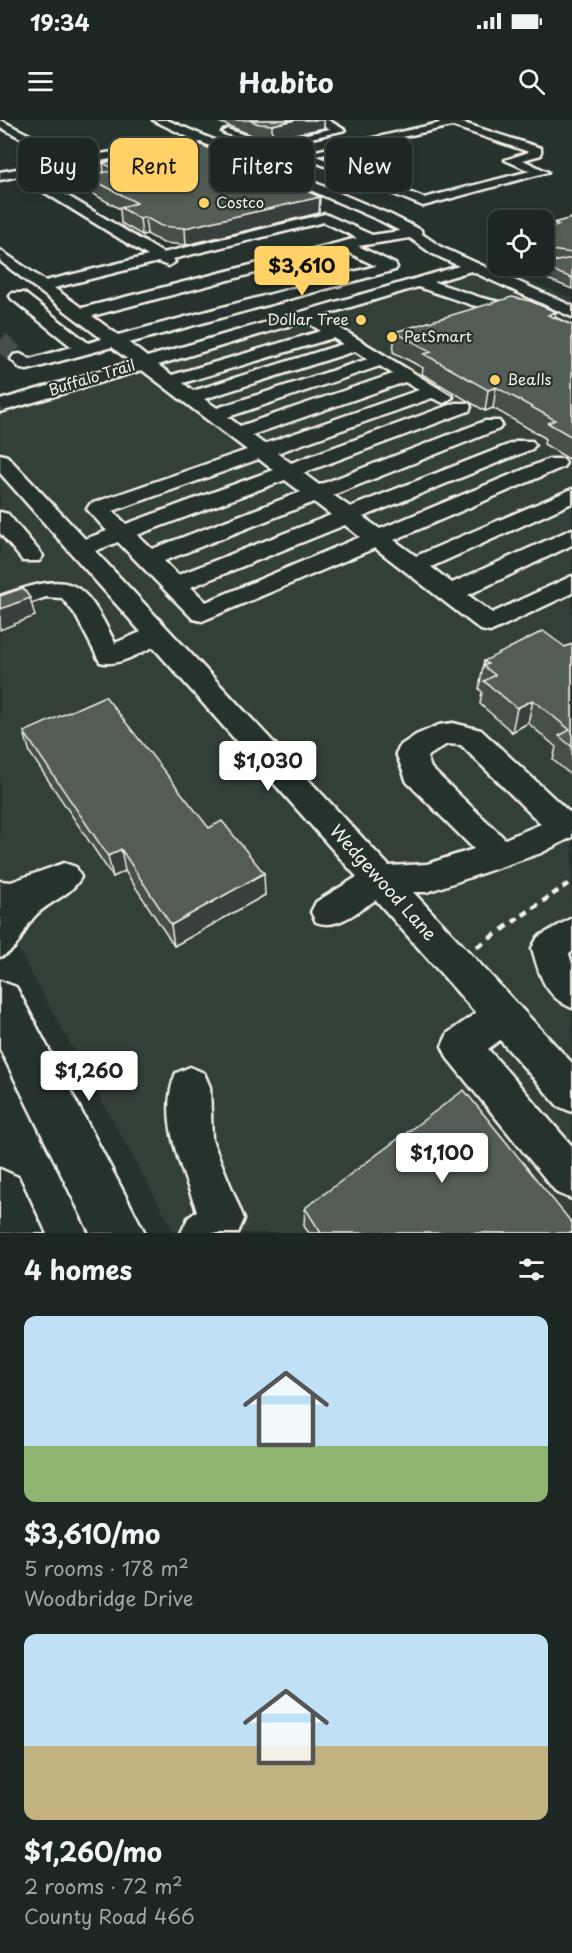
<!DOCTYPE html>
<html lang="en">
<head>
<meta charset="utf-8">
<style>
	body { margin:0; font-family:"Playpen Sans",sans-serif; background:#29322f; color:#f1f3f6; height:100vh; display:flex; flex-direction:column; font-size:22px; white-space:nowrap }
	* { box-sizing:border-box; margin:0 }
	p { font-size:20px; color:#a0a5a5 }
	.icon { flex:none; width:33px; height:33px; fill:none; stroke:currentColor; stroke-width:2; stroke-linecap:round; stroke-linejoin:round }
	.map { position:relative; height:1113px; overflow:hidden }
	.side { display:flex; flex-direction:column; background:#1c2622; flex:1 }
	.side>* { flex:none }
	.hud { position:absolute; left:18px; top:18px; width:537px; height:54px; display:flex; gap:12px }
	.controls { position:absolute; left:488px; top:90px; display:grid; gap:12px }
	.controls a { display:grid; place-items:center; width:66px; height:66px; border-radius:12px; background:#1c2622; box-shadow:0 3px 9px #0003,0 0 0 2px #3a4340; font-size:30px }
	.price { position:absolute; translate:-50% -51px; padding:0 14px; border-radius:6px; background:#fff; color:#222; font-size:20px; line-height:39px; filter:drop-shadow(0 2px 3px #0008) }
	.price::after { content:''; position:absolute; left:50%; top:36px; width:18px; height:14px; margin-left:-9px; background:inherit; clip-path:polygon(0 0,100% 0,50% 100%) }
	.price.active { background:#ffd166; color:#111 }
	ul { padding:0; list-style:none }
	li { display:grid; align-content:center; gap:12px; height:318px; padding:0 24px }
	li span { display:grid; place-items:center; height:186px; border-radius:12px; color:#555 }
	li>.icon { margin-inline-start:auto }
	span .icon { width:108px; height:108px; fill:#fffc; stroke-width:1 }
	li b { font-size:26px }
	h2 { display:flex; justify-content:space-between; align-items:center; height:72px; padding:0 24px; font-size:26px }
	.chip { padding:0 21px; border-radius:12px; background:#1c2622; box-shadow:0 3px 9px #0003,0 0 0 2px #3a4340; font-size:21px; line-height:54px }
	.chip.active { background:#ffd166; color:#111 }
	.status { display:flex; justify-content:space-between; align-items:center; height:42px; padding:0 30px; background:#1c2622; direction:ltr }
	.status svg { height:16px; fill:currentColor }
	header { display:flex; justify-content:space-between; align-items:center; height:78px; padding:0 24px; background:#1c2622; font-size:27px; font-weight:700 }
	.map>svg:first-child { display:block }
	.built { fill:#333f39 }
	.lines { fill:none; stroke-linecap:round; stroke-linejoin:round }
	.minor-tunnel { stroke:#455049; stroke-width:19; stroke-dasharray:19 10; stroke-linecap:butt }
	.minor-casing { stroke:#f4f1e8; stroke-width:5 }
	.major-casing { stroke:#f4f1e8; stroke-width:5 }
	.path-far2 { stroke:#f4f1e8; stroke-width:2; stroke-dasharray:3 2; stroke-linecap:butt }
	.path-far1 { stroke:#f4f1e8; stroke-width:4.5; stroke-dasharray:7 5; stroke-linecap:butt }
	.path { stroke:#f4f1e8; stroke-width:5; stroke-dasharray:8 7; stroke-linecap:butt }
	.minor { fill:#26332d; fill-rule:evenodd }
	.major { fill:#26332d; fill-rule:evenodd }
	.wall { fill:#474f49; stroke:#f4f1e8; stroke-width:1.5 }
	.shaded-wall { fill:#39403c; stroke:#f4f1e8; stroke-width:1.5 }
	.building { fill:#525c55; stroke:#f4f1e8; stroke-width:1.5 }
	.poi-dot { fill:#ffd166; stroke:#26332d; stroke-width:2 }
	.labels { text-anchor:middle; stroke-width:4.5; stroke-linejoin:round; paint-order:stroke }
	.far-poi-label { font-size:15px; fill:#f4f1e8; stroke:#26332d; text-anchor:start }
	.far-street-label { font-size:15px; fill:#f4f1e8; stroke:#26332d }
	.street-label { font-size:18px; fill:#f4f1e8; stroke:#26332d }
</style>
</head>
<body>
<div class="status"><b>19:34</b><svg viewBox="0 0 49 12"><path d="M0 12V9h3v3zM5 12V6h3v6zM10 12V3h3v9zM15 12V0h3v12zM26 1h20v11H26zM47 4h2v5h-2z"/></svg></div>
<header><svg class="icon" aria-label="menu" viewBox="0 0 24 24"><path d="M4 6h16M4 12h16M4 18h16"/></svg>Habito<svg class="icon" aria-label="search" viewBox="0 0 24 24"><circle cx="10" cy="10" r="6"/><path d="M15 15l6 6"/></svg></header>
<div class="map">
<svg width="572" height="1113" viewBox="0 0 572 1113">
	<rect width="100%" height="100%" fill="#26332d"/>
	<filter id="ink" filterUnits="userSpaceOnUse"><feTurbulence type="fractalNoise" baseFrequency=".0167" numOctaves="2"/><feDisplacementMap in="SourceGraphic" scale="12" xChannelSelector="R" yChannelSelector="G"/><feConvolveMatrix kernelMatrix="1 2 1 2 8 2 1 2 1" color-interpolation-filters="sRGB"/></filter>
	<g filter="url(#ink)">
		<path class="built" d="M484,144l88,34v10l-95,-42z
			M466,149l106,47v752l-572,-620v-52z
			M0,353l572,643v117h-397l-175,-316z"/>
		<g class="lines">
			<path class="minor-tunnel" d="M0,221l20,18"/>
			<defs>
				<path id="minor" d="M0,0l67,34 2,2 -10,2 -59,-31z
					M153,0h14l224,95 30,15 1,4 19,13 131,59v11l-101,-46 -37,11 48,16 47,11 2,3 -2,3 -6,2 -51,-12 -54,-18 -98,29 133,81 -9,6 -12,-5 -155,55 14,10 164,-60h14l2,4 -2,4 -166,62 16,12 166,-64h14l3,4 -3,4 -166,66 17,12 168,-66h14l3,4 -3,4 -169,68 17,12 169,-70h14l3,4 -3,4 -169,73 22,16 156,-67v14l-141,64 21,16 120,-54v16l-104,50 24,18 80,-37v17l-82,39 -9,-2 -106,-82 -173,73 -9,-2 -75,-77 -23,9 294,315 38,-2 47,-15 -67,-67 -11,-29 5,-8 15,-10 23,-10 14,-2 28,7 88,82 3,-1v26l-31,16 -114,39h-14l159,171v49l-14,-6 -58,-66 -12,9 84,97v53l-15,-6 -109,-134 -6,-13 6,-13 28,-20 -100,-113c-19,11 -38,30 -60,22l-5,-10 5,-10 41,-25 -204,-230c-16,7 -35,20 -53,15l-25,-48 -13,-16 -16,-1 -46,16v-17c71,-25 82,-20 115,47l26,-11 -141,-159v-19l7,2 78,83 22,-8 -20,-22 3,-5 157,-54 -105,-80 -142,42v-12l131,-38 -19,-15 -85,23 -6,-1 -10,-10 3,-4 6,-1 10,5 42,-12 -60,-48 -2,-3 2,-3h12l64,50 14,-4 -102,-78v-11l45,31 103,-25 -130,-80 -18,4v-8l190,-34zM201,22l180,79 19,10 -28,4 -47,-21 -162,39 -132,-79zM324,102l33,16 -275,70 -28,-20 104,-26 10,4 7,-4 -2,-3zM410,118l21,15 28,13 -312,91 -18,-14 266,-73 2,-3 -2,-3 -37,-18zM343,130l33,16 -258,69 -26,-19zM305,201l16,10 -149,44 -14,-10zM333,218l10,6 -150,47 -10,-8zM355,231l13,8 -151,49 -13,-9zM380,246l13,8 -153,52 -12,-9zM405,262l14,8 -155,54 -12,-9zM259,339l14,11 -147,54 -13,-13zM285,360l16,12 -149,57 -15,-14zM314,382l17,13 -153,60 -14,-14zM345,405l15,12 -154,65 -15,-15zM447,624l14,1 80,79 -36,15 -74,-71 -4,-11z
					M315,0h13l17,10 -71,17 -20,-2 -32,-13 5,-3 32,11 15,1 56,-12z
					M437,0h17l87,28v7l-18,5 25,12 -125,34 -125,-51 142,-32zM452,6l77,26 -24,8 25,11 -106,27 -108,-42z
					M0,392l8,2 31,37 4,5 -4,5h-16l-23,-28z
					M64,743l12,4 5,10c-10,19 -32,24 -46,39 -15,16 -13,33 -35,41v-76l11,1z
					M572,798v34l-3,2 3,10v44c-27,-11 -33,-34 -40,-60l6,-11z
					M190,947l14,6 6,14 2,53 32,79 -6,14h-57l7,-15 9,-7c-15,-43 -40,-93 -21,-138z"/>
				<path id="major" d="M0,861l16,6 129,246h-55l-90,-184z
					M0,1049l18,8 26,56h-44z"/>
			</defs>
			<use href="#minor" class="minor-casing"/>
			<use href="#major" class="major-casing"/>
			<path class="path-far2" d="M522,153l19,-4"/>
			<path class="path-far1" d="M513,802l59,-41"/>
			<path class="path" d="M477,827l38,-26"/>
			<use href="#minor" class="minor"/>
			<use href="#major" class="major"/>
		</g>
		<path class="wall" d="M214,0h110v8l-52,11 -13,-1z
			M103,43l216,50 -133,32 -23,-2 -16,-9 -5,1 -21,-12 -1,-14 -32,-18 -2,-15 18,-4z
			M572,98v71l-35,-14 2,-9h4l15,-5 -15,-2v-29l9,-3 1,-4z
			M555,197l17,8v136l-28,-17 1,-6 -52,-30 -8,3 -63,-37 1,-6 -30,-16 2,-20z
			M572,524v132l-19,-16 3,-13 -28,-24 -16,9 -32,-28 2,-12 -3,-3 5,-28 81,-14z
			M24,612l185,96 56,67 -91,51 -49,-75 -12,6 -83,-124z
			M305,1088l267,25h-263l-5,-7z"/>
		<path class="shaded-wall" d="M295,0h29v8l-52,11v-14z
			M320,77l-1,16 -133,32 -1,-17z
			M145,97l2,17 -5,1 -2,-16z
			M556,192l-4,19 -4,-16z
			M496,267l-3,21 -8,3 3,-21z
			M30,478l5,18 -35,14v-21z
			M533,580l-5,23 -16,9 5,-24z
			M121,729l4,22 -12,6 -5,-21z
			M264,753l1,22 -91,51 -3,-21z"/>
		<path class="building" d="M249,0h46l-23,5 -13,-1z
			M199,24l121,53 -135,31 -24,-2 -16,-9 -5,2 -20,-12 17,-4 -51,-27 31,-6 -14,-7z
			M572,98v35l-29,-4v-19l16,-5 -6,-2z
			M572,138v20l-32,-12h3v-2z
			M512,177l18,4 26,11 -8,3 24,10v112l-24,-14 7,-3 -59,-33 -8,3 -64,-36 8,-2 -37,-20z
			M23,468l7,10 -30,11v-13z
			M543,511l22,16 7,-3v103l-13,-11 11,-6 -37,-30 -16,8 -33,-27 11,-6 -12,-9 5,-2 -4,-3z
			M105,576l104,132 13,-7 42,52 -93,52 -50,-76 -13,7 -84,-124z
			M464,970l108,133v10h-251l-16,-25z"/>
	</g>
	<g class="poi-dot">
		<circle cx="204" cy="83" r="6"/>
		<circle cx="361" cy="200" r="6"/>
		<circle cx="392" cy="217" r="6"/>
		<circle cx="495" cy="260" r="6"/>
	</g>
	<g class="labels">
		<g class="far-poi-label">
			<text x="216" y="88">Costco</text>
			<text x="349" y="205" text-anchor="end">Dollar Tree</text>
			<text x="404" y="222">PetSmart</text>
			<text x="507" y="265">Bealls</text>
		</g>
		<g class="far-street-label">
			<text transform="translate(92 258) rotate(-17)" y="5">Buffalo Trail</text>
		</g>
		<g class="street-label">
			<text transform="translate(383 763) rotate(48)" y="6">Wedgewood Lane</text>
		</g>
	</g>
</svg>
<div class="controls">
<a><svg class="icon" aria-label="locate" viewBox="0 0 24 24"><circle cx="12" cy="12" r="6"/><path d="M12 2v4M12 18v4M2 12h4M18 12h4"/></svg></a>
</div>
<b class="price active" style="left:302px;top:177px">$3,610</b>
<b class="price" style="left:268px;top:672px">$1,030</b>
<b class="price" style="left:89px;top:982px">$1,260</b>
<b class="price" style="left:442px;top:1064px">$1,100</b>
<div class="hud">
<a class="chip">Buy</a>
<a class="chip active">Rent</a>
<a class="chip">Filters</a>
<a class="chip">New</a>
</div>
</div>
<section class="side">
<h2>4 homes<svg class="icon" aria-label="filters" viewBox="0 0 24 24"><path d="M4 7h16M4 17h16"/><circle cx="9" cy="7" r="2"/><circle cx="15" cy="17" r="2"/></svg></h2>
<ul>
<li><span style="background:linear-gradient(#bfe0f5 70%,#8fb573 0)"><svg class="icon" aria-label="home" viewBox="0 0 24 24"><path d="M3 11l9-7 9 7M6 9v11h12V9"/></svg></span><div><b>$3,610/mo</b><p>5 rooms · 178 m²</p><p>Woodbridge Drive</p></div></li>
<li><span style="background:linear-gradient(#bfe0f5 60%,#c2b280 0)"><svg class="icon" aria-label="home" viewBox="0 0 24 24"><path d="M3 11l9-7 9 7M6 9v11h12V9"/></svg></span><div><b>$1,260/mo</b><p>2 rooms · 72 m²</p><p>County Road 466</p></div></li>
</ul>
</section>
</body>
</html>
